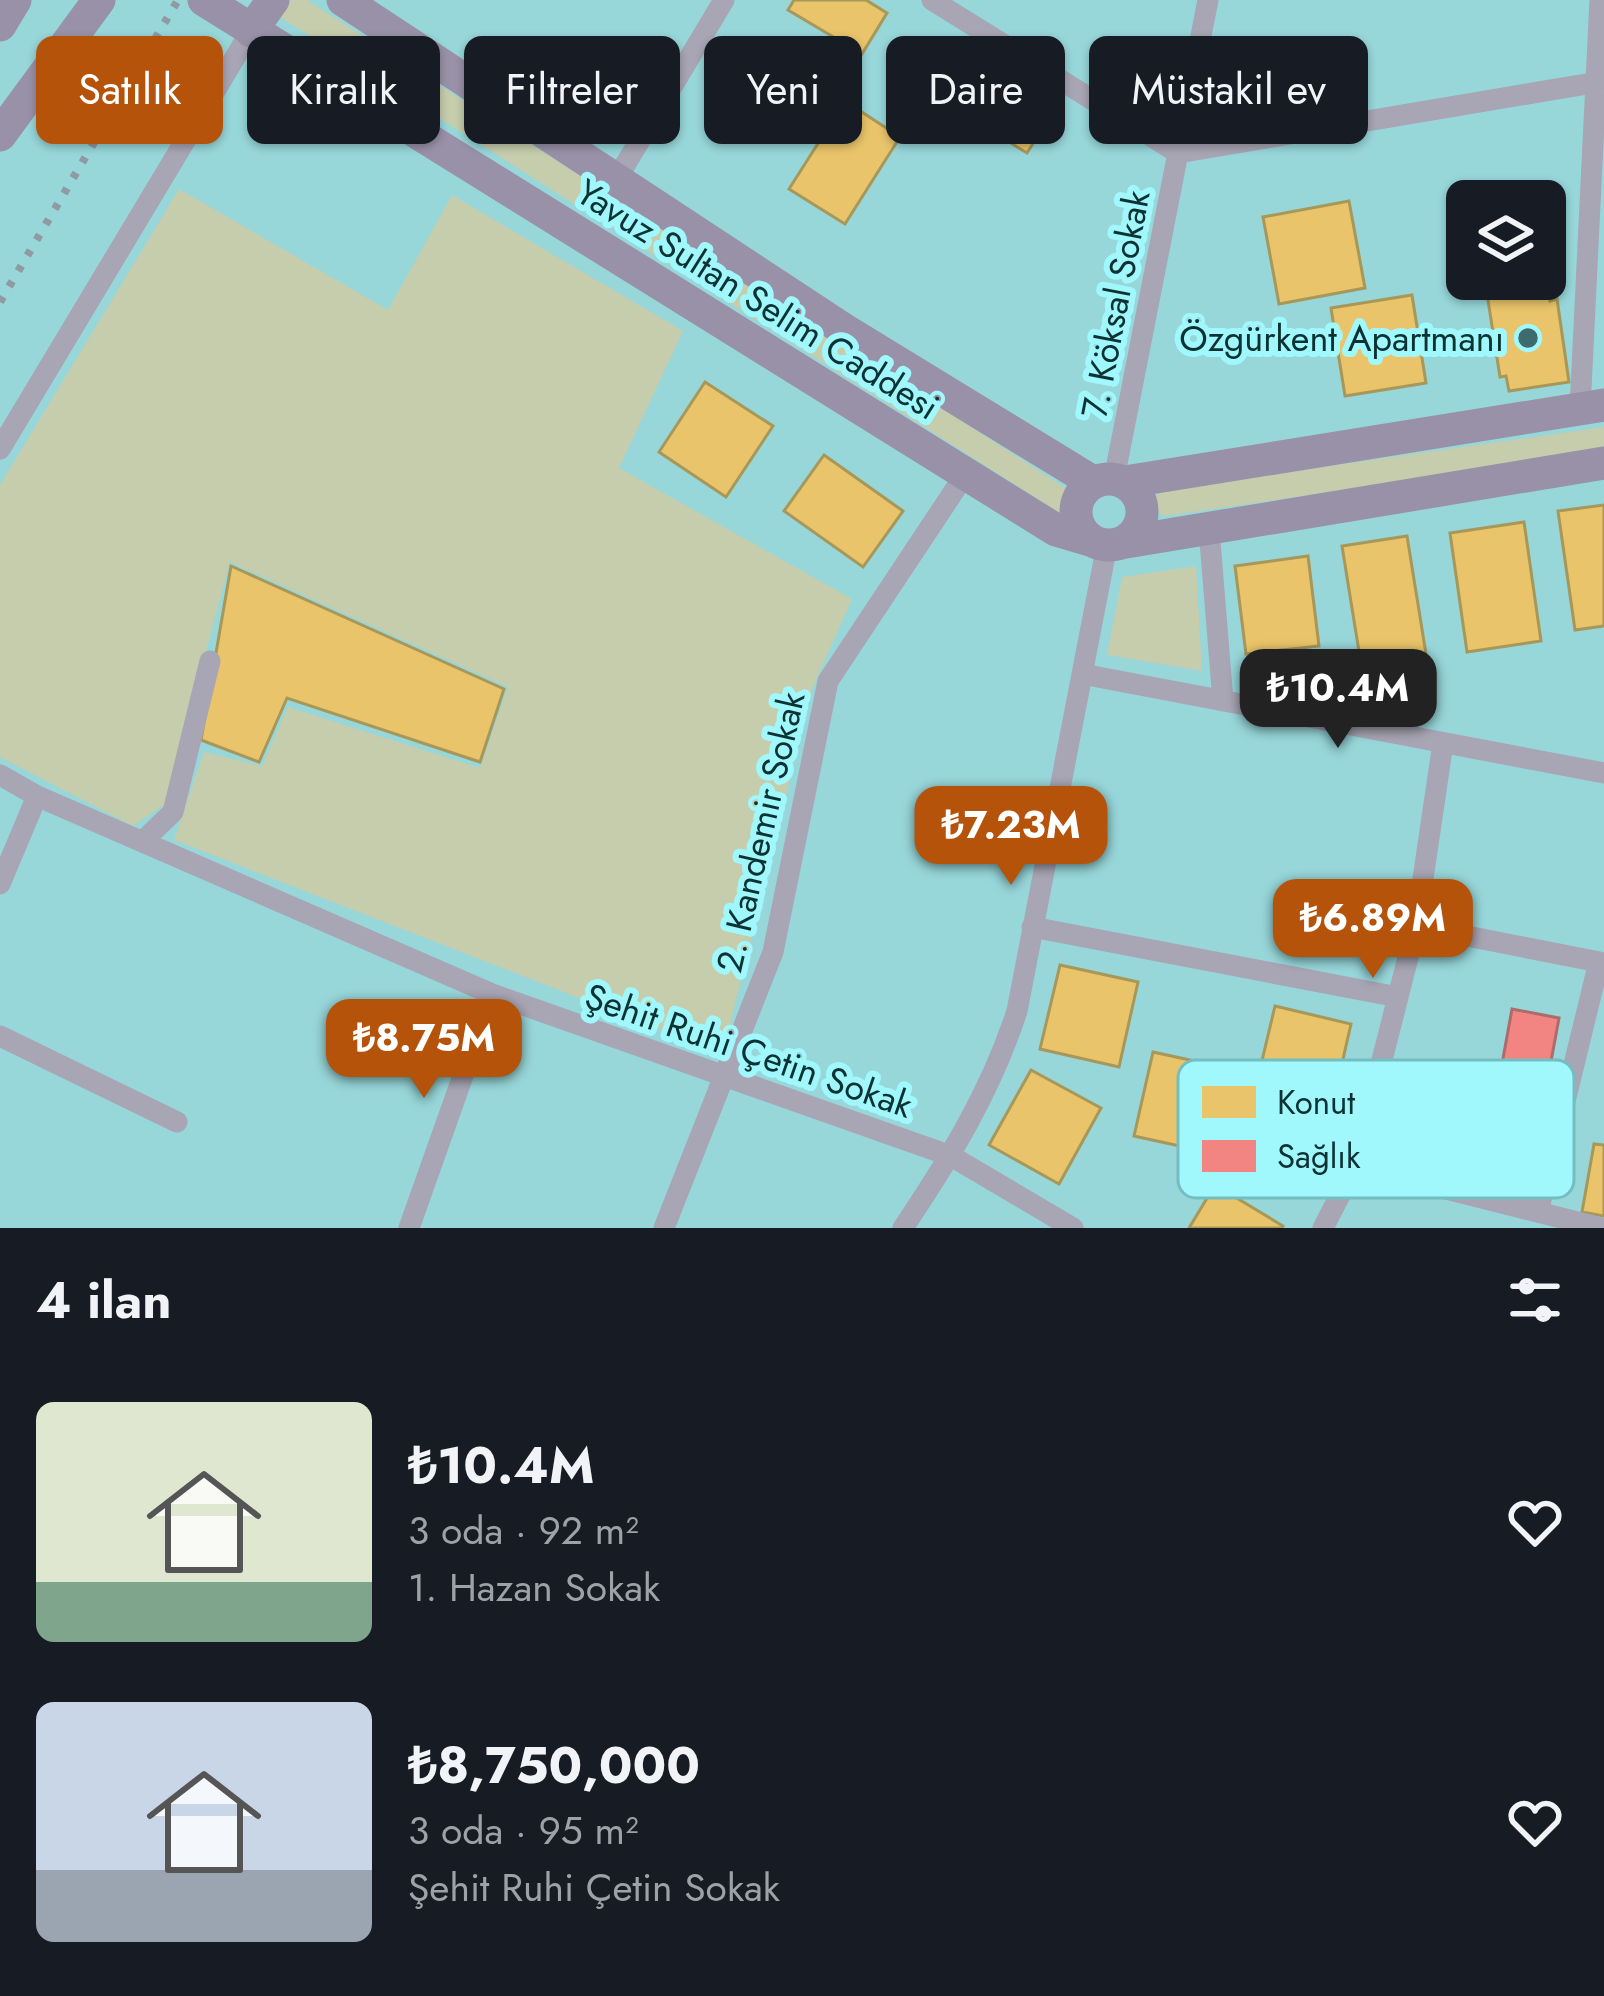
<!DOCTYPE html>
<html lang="tr">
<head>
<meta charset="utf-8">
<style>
	body { margin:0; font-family:Jost,sans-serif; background:#20242c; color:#f1f3f6; height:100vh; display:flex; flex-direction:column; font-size:45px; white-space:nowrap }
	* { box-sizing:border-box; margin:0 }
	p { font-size:39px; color:#9ea1a6 }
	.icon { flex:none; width:66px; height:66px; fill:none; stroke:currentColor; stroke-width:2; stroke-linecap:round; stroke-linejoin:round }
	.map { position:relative; height:1228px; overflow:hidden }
	.drawer { display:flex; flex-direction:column; background:#171b24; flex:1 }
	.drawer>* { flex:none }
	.hud { position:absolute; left:36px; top:36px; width:1533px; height:108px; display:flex; gap:24px }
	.buttons { position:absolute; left:1446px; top:180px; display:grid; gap:24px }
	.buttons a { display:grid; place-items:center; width:120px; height:120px; border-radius:18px; background:#171b24; box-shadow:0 3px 9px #0004; font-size:60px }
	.price { position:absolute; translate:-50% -102px; padding:0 27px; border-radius:24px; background:#b45309; color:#fff; font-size:39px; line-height:78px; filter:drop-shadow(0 3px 6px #0008) }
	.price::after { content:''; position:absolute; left:50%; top:72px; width:36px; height:27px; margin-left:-18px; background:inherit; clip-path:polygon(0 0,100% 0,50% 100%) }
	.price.selected { background:#222; color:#fff }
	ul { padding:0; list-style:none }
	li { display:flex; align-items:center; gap:36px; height:300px; padding:0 36px }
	li span { display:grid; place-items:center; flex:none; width:336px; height:240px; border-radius:18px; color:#555 }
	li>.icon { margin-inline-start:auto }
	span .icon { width:144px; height:144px; fill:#fffc; stroke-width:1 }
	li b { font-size:51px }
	h2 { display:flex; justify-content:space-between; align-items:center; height:144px; padding:0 36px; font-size:51px }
	.tag { padding:0 42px; border-radius:18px; background:#171b24; box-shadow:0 3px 9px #0004; font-size:42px; line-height:108px }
	.tag.selected { background:#b45309; color:#fff }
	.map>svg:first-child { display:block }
	.green { fill:#c5cdad }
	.homes { fill:#e9c46a; stroke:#a7985a; stroke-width:3 }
	.health { fill:#f28482; stroke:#ad6b6b; stroke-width:3 }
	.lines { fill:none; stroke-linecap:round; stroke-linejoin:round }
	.street { stroke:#a8a5b4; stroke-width:21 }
	.primary { stroke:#9991a7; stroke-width:33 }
	.rail { stroke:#8f9aa3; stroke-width:8; stroke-dasharray:6 12; stroke-linecap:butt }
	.poi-dot { fill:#3d6b6e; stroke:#a1f8fc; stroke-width:4.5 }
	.labels { text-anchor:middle; stroke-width:12; stroke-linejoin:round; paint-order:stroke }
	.street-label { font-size:36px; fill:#0c3234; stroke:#a1f8fc }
	.poi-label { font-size:36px; fill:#0c3234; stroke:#a1f8fc; text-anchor:end }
	.key { fill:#a1f8fc; stroke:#74bdc0; stroke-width:3 }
	.key-label { font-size:33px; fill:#0c3234 }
</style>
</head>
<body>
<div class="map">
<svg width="1604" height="1228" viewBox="0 0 1604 1228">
	<rect width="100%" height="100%" fill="#97d6d9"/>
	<path class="green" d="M291,0h16l768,494 2,4 -6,13 -13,1 -778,-495z
		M179,189l209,121 64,-115 231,136 -64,137 233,131 -40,90 -89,365 -549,-214 30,-88 58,14 26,-59 192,61 28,-81 -278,-125 -65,242 -32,22 -133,-69v-272z
		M1604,427v25l-439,64 -10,-5 -1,-12 7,-9z
		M1196,566l6,105 -95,-16 15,-78z"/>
	<path class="homes" d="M794,0h72l21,13 -25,41 -74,-44z
		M972,38l91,58 -36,57 -92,-57z
		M845,101l55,36 -55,87 -56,-35z
		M1349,201l16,87 -86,16 -16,-87z
		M1547,280l3,21 7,-2 12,83 -60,9 -3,-15 -6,1 -13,-83z
		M1412,295l14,88 -81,13 -14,-88z
		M705,382l68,44 -47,71 -67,-45z
		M824,455l79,56 -40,56 -79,-56z
		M1604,505v121l-29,4 -17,-119z
		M1524,522l17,119 -74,11 -17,-119z
		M1407,536l19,118 -65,10 -19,-118z
		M1308,556l11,90 -73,8 -11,-88z
		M231,566l273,123 -24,73 -193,-64 -28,64 -58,-22z
		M1060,965l78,17 -19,85 -79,-18z
		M1275,1006l76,18 -19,83 -77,-17z
		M1153,1052l78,17 -19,84 -78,-17z
		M1031,1070l70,38 -42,76 -70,-39z
		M1594,1144l10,1v71l-22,-4z
		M1215,1185l68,41 -1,2h-93z"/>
	<path class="health" d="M1512,1009l47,9 -12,65 -47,-8z"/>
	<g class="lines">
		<path class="street" d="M932,0l246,153 426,-72
			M616,180l108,-180
			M1580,409l20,-409
			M0,449l251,-418
			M1114,479l94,-479
			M1209,529l14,172
			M1082,674l522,99
			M0,775l37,21 455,198 459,162 122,72
			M144,840l29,-28 37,-151
			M0,884l37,-88
			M1416,926l188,37
			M1032,927l366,70
			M0,1036l177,86
			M1355,1166l246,62
			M1538,1212l61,-250
			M409,1228l83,-234
			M664,1228l109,-276 55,-271 138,-208
			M903,1228c47,-70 88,-137 114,-217l90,-466
			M1323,1228l32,-62 43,-169 18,-71 27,-183"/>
		<path class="primary" d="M204,0l852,530 37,11
			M343,0l500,329 250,153
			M0,25l15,-25
			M251,31l22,-31
			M0,135l99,-135
			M1076 512a33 33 0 1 1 66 0a33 33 0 1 1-66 0Z
			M1125,482l479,-77
			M1120,543l484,-80"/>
		<path class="rail" d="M0,302l178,-302"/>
	</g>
	<circle class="poi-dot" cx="1528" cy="338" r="12"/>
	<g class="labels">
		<g class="street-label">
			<text transform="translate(758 299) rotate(32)" y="13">Yavuz Sultan Selim Caddesi</text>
			<text transform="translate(1115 304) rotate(-79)" y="13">7. Köksal Sokak</text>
			<text transform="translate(760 832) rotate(-77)" y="13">2. Kandemir Sokak</text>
			<text transform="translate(749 1050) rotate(19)" y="13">Şehit Ruhi Çetin Sokak</text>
		</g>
		<g class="poi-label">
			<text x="1504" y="351">Özgürkent Apartmanı</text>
		</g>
	</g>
	<rect x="1178" y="1060" width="396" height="138" rx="18" class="key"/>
	<rect x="1202" y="1086" width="54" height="32" fill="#e9c46a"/>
	<rect x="1202" y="1140" width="54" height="32" fill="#f28482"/>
	<g class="key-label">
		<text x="1277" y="1114">Konut</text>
		<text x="1277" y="1168">Sağlık</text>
	</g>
</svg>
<div class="buttons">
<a><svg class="icon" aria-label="layers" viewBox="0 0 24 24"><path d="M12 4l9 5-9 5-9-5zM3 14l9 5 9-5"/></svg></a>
</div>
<b class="price selected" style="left:1338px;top:751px">₺10.4M</b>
<b class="price" style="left:1011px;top:888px">₺7.23M</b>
<b class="price" style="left:1373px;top:981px">₺6.89M</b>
<b class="price" style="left:424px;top:1101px">₺8.75M</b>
<div class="hud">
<a class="tag selected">Satılık</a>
<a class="tag">Kiralık</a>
<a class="tag">Filtreler</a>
<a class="tag">Yeni</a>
<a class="tag">Daire</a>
<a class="tag">Müstakil ev</a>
</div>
</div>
<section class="drawer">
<h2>4 ilan<svg class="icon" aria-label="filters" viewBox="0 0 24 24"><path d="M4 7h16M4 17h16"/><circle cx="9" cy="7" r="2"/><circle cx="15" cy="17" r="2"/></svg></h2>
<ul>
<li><span style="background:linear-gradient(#dfe7d0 75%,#7fa58c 0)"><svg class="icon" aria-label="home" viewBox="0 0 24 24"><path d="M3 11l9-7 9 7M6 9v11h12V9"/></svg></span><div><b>₺10.4M</b><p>3 oda · 92 m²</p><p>1. Hazan Sokak</p></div><svg class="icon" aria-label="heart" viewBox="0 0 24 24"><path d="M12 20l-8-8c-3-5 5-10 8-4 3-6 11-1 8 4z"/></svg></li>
<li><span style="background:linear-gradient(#c9d6e8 70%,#9aa5b1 0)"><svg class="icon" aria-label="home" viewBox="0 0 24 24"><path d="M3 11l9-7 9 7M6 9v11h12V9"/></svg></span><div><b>₺8,750,000</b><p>3 oda · 95 m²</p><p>Şehit Ruhi Çetin Sokak</p></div><svg class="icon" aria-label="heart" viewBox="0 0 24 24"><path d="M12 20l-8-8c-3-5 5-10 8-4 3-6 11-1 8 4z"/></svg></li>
</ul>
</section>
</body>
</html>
